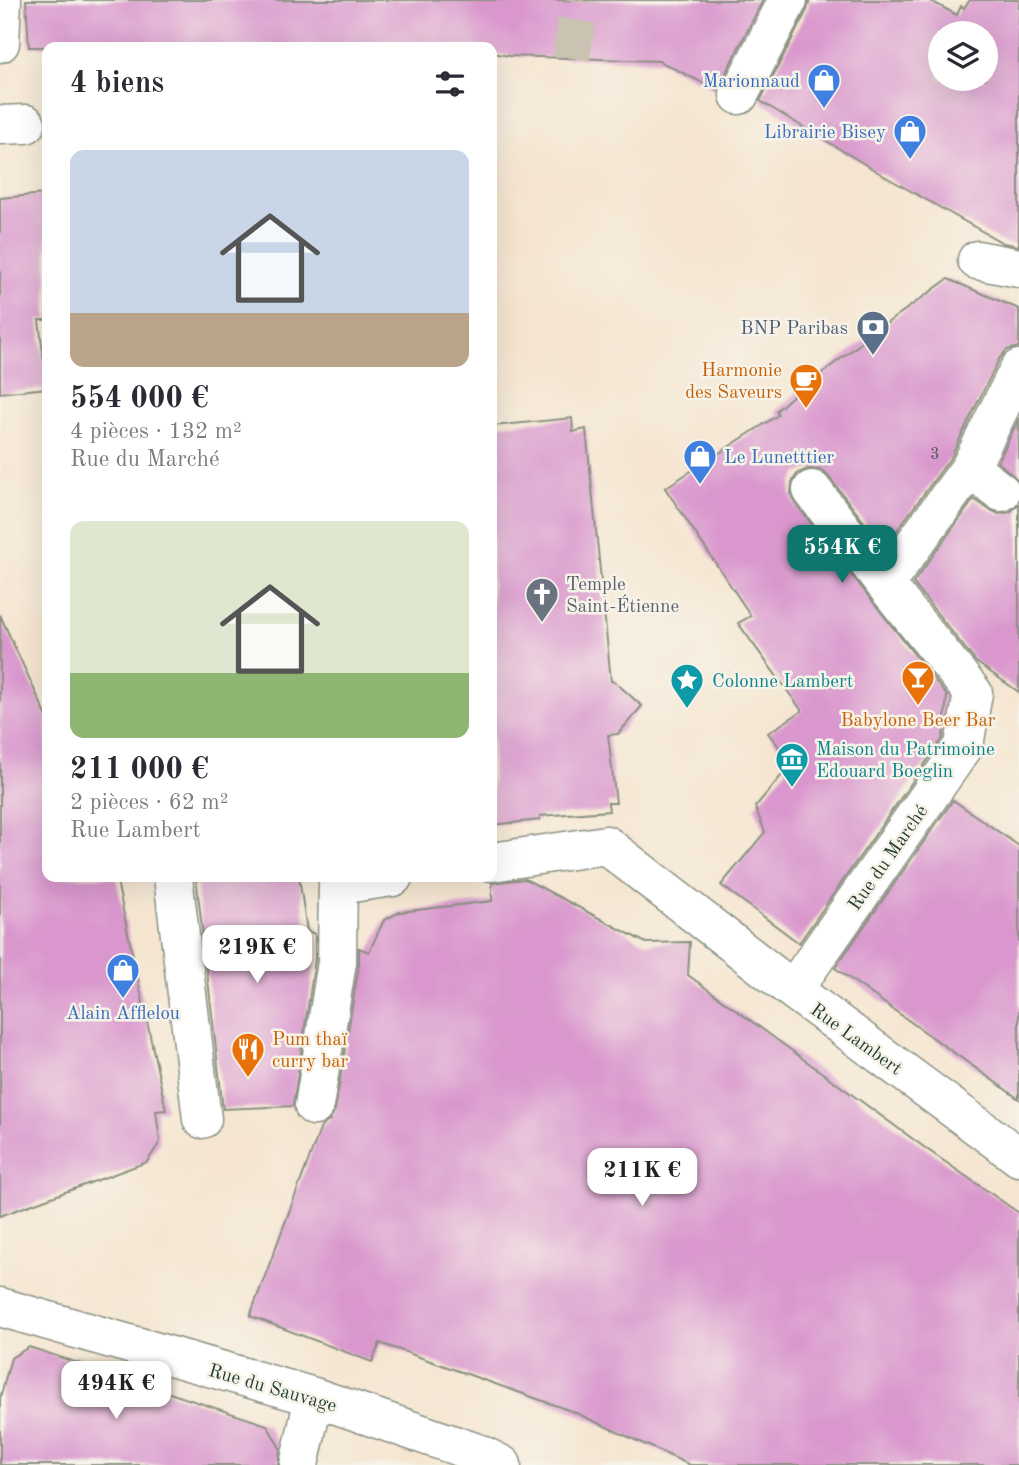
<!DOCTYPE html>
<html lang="fr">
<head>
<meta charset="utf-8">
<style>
	body { margin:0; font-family:"Old Standard TT",serif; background:#f7f7f7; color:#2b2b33; height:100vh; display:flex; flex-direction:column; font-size:26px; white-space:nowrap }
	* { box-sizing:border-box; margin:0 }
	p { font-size:23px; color:#7c7c81 }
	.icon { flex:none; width:38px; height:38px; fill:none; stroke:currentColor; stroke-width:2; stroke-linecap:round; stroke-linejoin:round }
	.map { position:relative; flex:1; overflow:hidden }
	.details { position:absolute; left:42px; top:42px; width:455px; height:840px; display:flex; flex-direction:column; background:#fff; border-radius:14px; box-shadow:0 7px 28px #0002 }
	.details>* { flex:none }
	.tools { position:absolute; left:928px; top:21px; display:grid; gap:14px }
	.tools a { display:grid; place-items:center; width:70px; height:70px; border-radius:50%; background:#fff; box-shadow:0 7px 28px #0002; font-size:35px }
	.price { position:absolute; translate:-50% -60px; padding:0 16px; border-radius:14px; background:#fff; color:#222; font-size:23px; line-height:46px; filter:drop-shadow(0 2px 4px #0008) }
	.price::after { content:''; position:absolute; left:50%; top:42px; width:21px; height:16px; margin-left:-10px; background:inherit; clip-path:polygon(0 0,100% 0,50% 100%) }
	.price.active { background:#0f766e; color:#fff }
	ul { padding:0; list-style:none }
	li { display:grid; align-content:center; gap:14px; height:371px; padding:0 28px }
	li span { display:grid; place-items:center; height:217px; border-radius:14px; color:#555 }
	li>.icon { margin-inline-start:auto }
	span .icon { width:126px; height:126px; fill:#fffc; stroke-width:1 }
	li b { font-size:30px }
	h2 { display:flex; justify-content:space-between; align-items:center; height:84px; padding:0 28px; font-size:30px }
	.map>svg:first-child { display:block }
	.building { fill:#d997cd; fill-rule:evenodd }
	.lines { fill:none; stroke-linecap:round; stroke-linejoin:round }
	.street-tunnel { stroke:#cac3b1; stroke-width:38; stroke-dasharray:38 19; stroke-linecap:butt }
	.street-casing { stroke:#8a9182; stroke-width:41 }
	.street { stroke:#fff; stroke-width:38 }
	.labels { text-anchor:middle; stroke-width:5; stroke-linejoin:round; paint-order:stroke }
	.number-label { font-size:16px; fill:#4e545a }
	.shop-label { font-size:19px; fill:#366cbe; stroke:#f7f3e8; text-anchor:end }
	.service-label { font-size:19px; fill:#4e5e75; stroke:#f7f3e8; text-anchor:end }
	.food-label { font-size:19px; fill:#c56008; stroke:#f7f3e8; text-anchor:end }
	.worship-label { font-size:19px; fill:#5b616d; stroke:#f7f3e8; text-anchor:start }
	.culture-label { font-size:19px; fill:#0d838f; stroke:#f7f3e8; text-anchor:start }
	.street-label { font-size:19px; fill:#1f3d34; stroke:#f7f3e8 }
</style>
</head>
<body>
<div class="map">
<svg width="1019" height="1465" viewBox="0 0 1019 1465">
	<rect width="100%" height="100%" fill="#f7f3e8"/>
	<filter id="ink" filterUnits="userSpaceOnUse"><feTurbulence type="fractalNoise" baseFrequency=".0143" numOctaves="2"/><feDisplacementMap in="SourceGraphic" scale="14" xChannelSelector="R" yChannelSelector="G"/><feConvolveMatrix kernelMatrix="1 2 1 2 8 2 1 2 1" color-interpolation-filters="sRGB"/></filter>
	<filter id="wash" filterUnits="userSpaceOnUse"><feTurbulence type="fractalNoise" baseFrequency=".00686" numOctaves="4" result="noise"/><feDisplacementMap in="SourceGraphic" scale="28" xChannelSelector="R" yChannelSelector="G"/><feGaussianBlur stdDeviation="1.57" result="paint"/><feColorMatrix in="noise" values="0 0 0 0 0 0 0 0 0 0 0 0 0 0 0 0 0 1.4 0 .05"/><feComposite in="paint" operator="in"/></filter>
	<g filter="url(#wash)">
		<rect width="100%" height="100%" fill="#f5e5d0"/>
		<g id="blocks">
			<path class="building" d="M26,0h737l-46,90 -58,-29 -150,-5 -17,-3v-6h-463z
				M810,0h119l28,15 4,-9 3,2 6,-8h49v246l-16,-3 -117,-66 -126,-76 47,-91zM940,33h45v46h-45z
				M45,194l2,27v99h-8l8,68 -47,5v-195z
				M948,279l71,30v38l-12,3 -8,9 -48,98 -67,91 -55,-71 -8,-7 -13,-1 -10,4 -6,9 -1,12 4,9 152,193 -4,42 -144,205 -78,-58 44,-53 -10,-25 37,-44 -24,-30 34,-22 -64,-88 13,-7 -86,-128 113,-73 -2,-4 20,-18 91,-70z
				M572,418l1,14 13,-3 25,252 4,1 27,24 -24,28 -10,1 8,68h-8l1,8 -69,5v4l-48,5v-399z
				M1019,418v63l-21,-19z
				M974,499l14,10 11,5 11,-2 9,-8v188l-43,-30 -63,-79z
				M0,615l47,102v160h69l50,233 -10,1 4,31 -13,20 -147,54z
				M953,800l66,46v253l-184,-131z
				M196,877h103l8,54 8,3v26l-22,146 -70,3z
				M525,879l121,64 44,-1 -2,33 240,175 91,63v252h-329l-116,-53 -194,-69 -8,19 -122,-46 71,-189 9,-7 5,-10 24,-145v-17l10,4 15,-32 16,-8 92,-11v-18z
				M29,1347l238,78 13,23 -2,17h-278v-66l11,-41z"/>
		</g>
	</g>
	<g filter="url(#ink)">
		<use href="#blocks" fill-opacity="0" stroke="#8a9182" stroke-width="2"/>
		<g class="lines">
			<path class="street-tunnel" d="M571,58l9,-58"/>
			<defs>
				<path id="street" d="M0,43l2,-43
					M739,95l49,-95
					M0,125l26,-1
					M977,260l42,8
					M970,468l31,24
					M812,490l73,94
					M492,862l114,-17 187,145 226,167
					M173,877l29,242
					M338,885l55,-8
					M793,990l171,-244 9,-53 -88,-109 85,-116 49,-99
					M314,1106l23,-144 1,-85
					M0,1307l314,90 166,57 22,11
					M299,1465l15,-68"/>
			</defs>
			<use href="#street" class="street-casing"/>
			<use href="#street" class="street"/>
		</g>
	</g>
	<defs>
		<symbol id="shop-pin" viewBox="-11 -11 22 30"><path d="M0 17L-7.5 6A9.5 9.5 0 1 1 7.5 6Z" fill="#3f7fe0" stroke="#f7f3e8"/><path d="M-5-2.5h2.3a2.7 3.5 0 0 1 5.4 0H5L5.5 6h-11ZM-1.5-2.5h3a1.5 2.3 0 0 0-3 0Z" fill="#fff"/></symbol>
		<symbol id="bank-pin" viewBox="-11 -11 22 30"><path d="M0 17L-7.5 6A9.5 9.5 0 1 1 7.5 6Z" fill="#5c6f8a" stroke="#f7f3e8"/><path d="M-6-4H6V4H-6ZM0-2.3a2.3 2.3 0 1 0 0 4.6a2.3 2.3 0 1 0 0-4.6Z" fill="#fff"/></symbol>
		<symbol id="cafe-pin" viewBox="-11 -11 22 30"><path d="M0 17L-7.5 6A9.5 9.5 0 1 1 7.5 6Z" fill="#e8710a" stroke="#f7f3e8"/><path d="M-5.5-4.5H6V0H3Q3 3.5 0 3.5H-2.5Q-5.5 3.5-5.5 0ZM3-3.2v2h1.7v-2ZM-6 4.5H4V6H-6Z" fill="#fff"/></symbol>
		<symbol id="church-pin" viewBox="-11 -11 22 30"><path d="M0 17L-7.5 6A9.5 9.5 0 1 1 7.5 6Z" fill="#6b7280" stroke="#f7f3e8"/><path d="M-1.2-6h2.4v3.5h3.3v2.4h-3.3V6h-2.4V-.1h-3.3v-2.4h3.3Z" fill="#fff"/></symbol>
		<symbol id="bar-pin" viewBox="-11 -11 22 30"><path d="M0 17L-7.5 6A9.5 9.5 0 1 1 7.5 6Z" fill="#e8710a" stroke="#f7f3e8"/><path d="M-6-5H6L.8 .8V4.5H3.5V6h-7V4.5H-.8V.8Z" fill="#fff"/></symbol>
		<symbol id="sight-pin" viewBox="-11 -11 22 30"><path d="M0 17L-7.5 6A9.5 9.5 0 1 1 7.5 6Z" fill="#0f9aa8" stroke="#f7f3e8"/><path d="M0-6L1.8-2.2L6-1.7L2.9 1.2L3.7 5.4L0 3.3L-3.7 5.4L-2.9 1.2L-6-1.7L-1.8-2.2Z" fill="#fff"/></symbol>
		<symbol id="museum-pin" viewBox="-11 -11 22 30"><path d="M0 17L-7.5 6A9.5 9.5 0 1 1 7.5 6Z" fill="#0f9aa8" stroke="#f7f3e8"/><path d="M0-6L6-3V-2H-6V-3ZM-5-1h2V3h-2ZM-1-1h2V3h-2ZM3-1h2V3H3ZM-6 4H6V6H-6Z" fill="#fff"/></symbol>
		<symbol id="restaurant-pin" viewBox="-11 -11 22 30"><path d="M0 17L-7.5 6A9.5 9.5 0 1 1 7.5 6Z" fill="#e8710a" stroke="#f7f3e8"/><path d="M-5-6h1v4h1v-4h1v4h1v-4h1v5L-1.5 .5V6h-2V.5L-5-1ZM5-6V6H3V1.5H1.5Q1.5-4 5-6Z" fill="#fff"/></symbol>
	</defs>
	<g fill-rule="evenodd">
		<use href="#shop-pin" x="805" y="61" width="38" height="52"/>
		<use href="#shop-pin" x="891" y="112" width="38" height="52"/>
		<use href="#bank-pin" x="854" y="308" width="38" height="52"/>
		<use href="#cafe-pin" x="787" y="361" width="38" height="52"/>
		<use href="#shop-pin" x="681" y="437" width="38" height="52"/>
		<use href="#church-pin" x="523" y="575" width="38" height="52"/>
		<use href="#bar-pin" x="899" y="658" width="38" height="52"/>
		<use href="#sight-pin" x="668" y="661" width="38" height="52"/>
		<use href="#museum-pin" x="773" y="740" width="38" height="52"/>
		<use href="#shop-pin" x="104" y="951" width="38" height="52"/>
		<use href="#restaurant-pin" x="229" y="1030" width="38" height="52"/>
	</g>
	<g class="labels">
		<g class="number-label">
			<text x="935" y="459">3</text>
		</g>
		<g class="shop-label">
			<text x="800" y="87">Marionnaud</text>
			<text x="886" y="138">Librairie Bisey</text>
			<text x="724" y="463" text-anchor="start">Le Lunetttier</text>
			<text x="123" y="1019" text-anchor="middle">Alain Afflelou</text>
		</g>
		<g class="service-label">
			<text x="848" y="334">BNP Paribas</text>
		</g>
		<g class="food-label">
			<text x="782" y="376">Harmonie<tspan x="782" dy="22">des Saveurs</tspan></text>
			<text x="918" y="726" text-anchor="middle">Babylone Beer Bar</text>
			<text x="272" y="1045" text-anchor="start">Pum thaï<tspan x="272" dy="22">curry bar</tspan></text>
		</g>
		<g class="worship-label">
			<text x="566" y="590">Temple<tspan x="566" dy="22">Saint-Étienne</tspan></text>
		</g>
		<g class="culture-label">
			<text x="712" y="687">Colonne Lambert</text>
			<text x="816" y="755">Maison du Patrimoine<tspan x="816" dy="22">Edouard Boeglin</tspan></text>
		</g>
		<g class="street-label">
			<text transform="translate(887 857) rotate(-55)" y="7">Rue du Marché</text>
			<text transform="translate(857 1038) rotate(36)" y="7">Rue Lambert</text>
			<text transform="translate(273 1387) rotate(16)" y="7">Rue du Sauvage</text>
		</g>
	</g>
</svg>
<div class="tools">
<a><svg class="icon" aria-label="layers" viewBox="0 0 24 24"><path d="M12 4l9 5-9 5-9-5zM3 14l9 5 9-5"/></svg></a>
</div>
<b class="price active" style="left:842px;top:585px">554K €</b>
<b class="price" style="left:257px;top:985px">219K €</b>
<b class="price" style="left:642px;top:1208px">211K €</b>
<b class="price" style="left:116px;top:1421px">494K €</b>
<section class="details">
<h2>4 biens<svg class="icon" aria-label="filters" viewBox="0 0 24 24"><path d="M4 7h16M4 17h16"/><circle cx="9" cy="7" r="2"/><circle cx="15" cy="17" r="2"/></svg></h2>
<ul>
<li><span style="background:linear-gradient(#c9d6e8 75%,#b9a48a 0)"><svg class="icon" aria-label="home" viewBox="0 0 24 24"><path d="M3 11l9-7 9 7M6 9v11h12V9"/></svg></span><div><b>554 000 €</b><p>4 pièces · 132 m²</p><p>Rue du Marché</p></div></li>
<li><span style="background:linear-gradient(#dfe7d0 70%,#8fb573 0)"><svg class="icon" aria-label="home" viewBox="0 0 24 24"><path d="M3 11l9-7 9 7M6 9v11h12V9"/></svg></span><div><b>211 000 €</b><p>2 pièces · 62 m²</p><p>Rue Lambert</p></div></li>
</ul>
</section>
</div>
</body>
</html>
